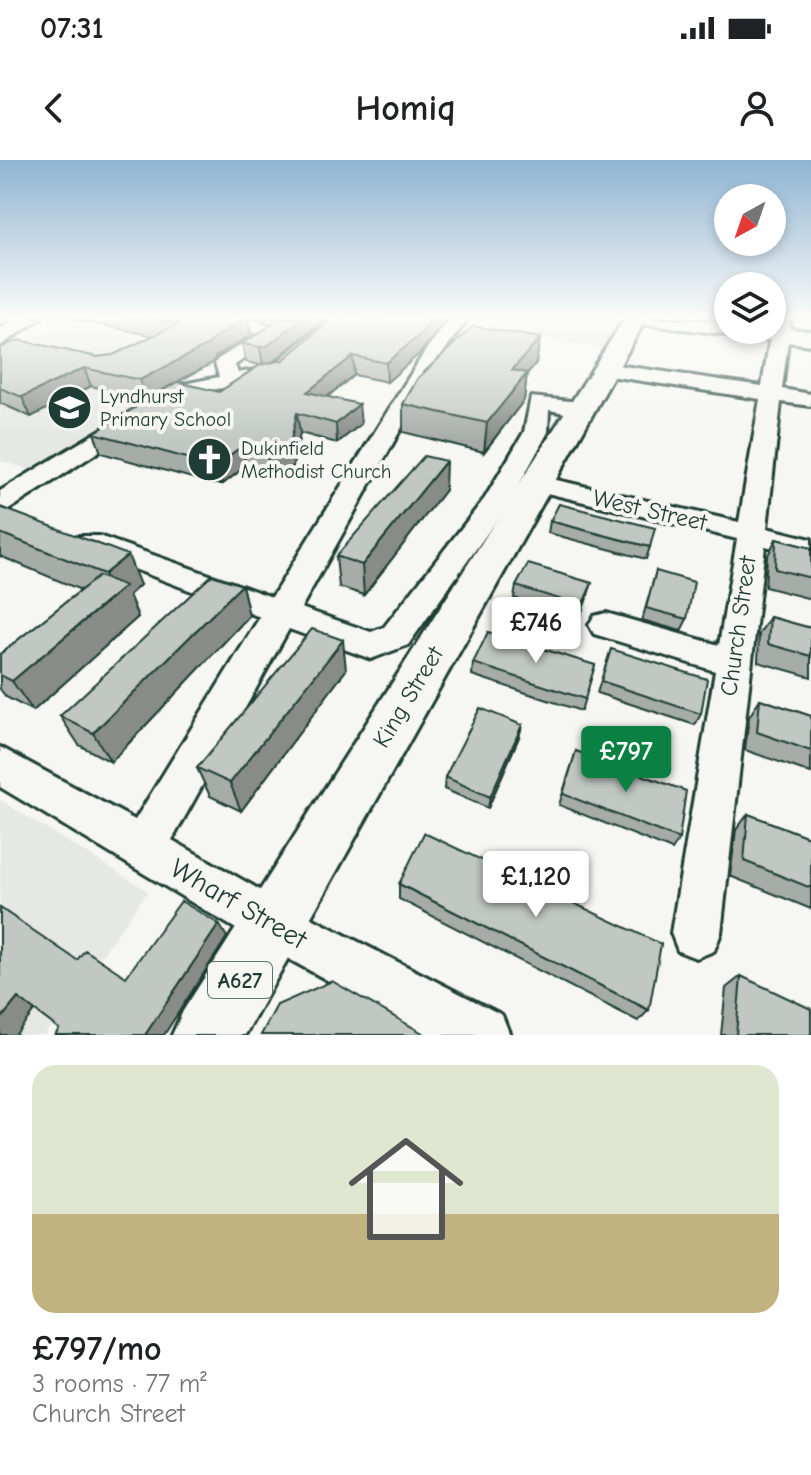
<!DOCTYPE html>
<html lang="en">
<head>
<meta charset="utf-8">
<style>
	body { margin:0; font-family:"Comic Neue",sans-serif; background:#f6f6f6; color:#202124; height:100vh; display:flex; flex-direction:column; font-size:30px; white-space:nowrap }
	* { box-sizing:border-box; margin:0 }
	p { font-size:26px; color:#757577 }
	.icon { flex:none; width:44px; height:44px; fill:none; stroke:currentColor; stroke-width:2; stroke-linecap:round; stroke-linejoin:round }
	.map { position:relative; height:875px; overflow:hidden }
	.side { display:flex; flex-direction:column; background:#fff; flex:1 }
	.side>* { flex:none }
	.needle { width:52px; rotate:220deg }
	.fabs { position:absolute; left:714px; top:24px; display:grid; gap:16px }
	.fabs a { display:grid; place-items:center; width:72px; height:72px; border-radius:50%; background:#fff; box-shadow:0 4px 12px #0003; font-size:40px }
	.price { position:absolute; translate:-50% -68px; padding:0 18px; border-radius:8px; background:#fff; color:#222; font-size:26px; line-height:52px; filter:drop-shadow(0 2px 4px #0008) }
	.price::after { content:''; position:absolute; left:50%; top:48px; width:24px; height:18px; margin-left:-12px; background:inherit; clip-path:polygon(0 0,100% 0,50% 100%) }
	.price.selected { background:#0b8043; color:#fff }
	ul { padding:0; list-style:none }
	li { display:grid; align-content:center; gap:16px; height:424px; padding:0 32px }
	li span { display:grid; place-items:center; height:248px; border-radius:24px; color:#555 }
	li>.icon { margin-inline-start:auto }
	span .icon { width:144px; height:144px; fill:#fffc; stroke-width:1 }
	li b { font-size:34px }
	.status { display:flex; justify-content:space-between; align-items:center; height:56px; padding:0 40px; background:#fff; direction:ltr }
	.status svg { height:22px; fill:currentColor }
	header { display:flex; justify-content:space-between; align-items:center; height:104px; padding:0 32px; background:#fff; font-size:36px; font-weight:700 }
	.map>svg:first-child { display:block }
	.built { fill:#e6e8e4 }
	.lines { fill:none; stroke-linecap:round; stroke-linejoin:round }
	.minor-casing { stroke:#1f3d34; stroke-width:6 }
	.major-casing { stroke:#1f3d34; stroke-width:6 }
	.minor { fill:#f6f6f2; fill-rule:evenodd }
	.major { fill:#f6f6f2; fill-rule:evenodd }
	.wall { fill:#a6aca8; stroke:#1f3d34; stroke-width:2 }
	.shaded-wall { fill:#878c88; stroke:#1f3d34; stroke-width:2 }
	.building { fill:#c1c8c3; stroke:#1f3d34; stroke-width:2 }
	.labels { text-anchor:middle; stroke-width:8; stroke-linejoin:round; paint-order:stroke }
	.far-poi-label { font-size:20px; fill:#1f3d34; stroke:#f6f6f2; text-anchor:start }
	.shield { fill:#f6f6f2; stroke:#60746d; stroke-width:2 }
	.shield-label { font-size:22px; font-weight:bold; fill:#1f3d34 }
	.street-label { font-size:24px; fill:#1f3d34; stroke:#f6f6f2 }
	.near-street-label { font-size:28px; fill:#1f3d34; stroke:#f6f6f2 }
</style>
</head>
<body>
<div class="status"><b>07:31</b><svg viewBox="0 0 49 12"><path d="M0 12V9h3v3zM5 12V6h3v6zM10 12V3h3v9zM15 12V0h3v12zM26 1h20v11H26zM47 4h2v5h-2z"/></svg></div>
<header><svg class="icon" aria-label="back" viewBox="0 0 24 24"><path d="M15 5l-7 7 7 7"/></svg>Homiq<svg class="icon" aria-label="person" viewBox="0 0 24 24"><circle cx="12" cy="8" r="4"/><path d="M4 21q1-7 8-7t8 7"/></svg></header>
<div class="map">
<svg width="811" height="875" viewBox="0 0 811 875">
	<rect width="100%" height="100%" fill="#f6f6f2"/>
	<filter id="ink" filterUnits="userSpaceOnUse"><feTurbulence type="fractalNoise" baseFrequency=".0125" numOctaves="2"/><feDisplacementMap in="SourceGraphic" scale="16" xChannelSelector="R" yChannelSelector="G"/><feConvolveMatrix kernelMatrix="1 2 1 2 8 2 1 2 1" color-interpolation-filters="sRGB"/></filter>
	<g filter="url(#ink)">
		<path class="built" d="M503,158h122l-20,32 -90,-15 5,-9 -21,-3z
			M64,163l164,33 -196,114 -32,-9v-108z
			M0,640l148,91 -104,144h-44z"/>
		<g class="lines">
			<defs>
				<path id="minor" d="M200,158c21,0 59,-4 74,13v8l-39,26 3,8 33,-6 60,-49h19l-66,58 -98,19 -176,114 -10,2v-20l173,-105 46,-9 -4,-14 3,-4 40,-25z
					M451,158h17l-23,32 -144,258 70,24 13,-5 101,-129 39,-66 7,-35 49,5 11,7 -11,7 -31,-6 -1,22 -38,69 -102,144 -37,14 -82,-30 -117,211 118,67 212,108 8,20h-83l-171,-94 -256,-154v-40l135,73 125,-203 -181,-69 -5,-6 5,-6h20l173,61 155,-249z
					M773,158h18l-9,71 29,5v12l-30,-4 -14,126 44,11v18l-46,-11 -44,387 -7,18 -18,7 -18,-7 -7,-18 44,-262 -121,-37 -5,-9 5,-9 12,-3 113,32 18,-106 -211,-51 -4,-5 13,-8 204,47 21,-123 -157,-24 -10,-6 10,-6 159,23z"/>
				<path id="major" d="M16,158h25l-41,28v-17z
					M625,158l103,3v9h44v-3l39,4v14l-168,-21 -398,711h-73l11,-24z"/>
			</defs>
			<use href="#minor" class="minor-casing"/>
			<use href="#major" class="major-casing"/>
			<use href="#minor" class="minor"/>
			<use href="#major" class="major"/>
		</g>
		<path class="wall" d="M68,158h180l3,17 -35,21 -4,7 -35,19 42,10 41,-27 -14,-3 -4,-18 29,-19 -2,-2 -18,-5h75l-54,44 11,-2 50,-42h114l-27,35 -33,29 -33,-7 -27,22 34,27 -24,19 -37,-10 -8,37 -22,4 -24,-8 -23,18h-9l-113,-31 -7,-20 83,-51 -31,17 -55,-13 -60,31 -31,-14v-55l97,9 16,-2 41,-19z
			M540,178l-4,25 -9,10 -3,27 -40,52 -81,-20v-28z
			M445,330l-81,105 -25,-8 -3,-31z
			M0,347l140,78 -11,10 9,22 -105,94 -27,-14 -6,-8v-35l81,-64 -81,-34z
			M550,361l100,26 -4,12 -98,-26z
			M776,379l35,9v51l-46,-12 2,-30z
			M656,411l31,48 -6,12 -39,-11z
			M242,425l7,31 -138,146 -32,-17 -19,-29z
			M516,426l72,9 -9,24 -65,-21z
			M770,457l41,11v49l-53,-15 1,-28z
			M611,489l90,65 -6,11 -98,-32z
			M473,503l122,2 -14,46 -109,-36z
			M346,510l-105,141 -31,-15 -13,-28z
			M760,539l51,17v57l-66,-23 4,-33z
			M522,565l-3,12 -31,71 -44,-19 1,-12z
			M576,591l103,88 -7,11 -113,-45z
			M748,654l63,24v71l-81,-33 6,-46z
			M399,724l250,126 -11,11 -239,-122z
			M741,816l70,59h-90l5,-47z"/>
		<path class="shaded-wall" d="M248,158l3,17 -35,21 -4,7 -66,36 -6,-19z
			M303,158h23l-56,46 -7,1 -3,-18z
			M434,158h13l-27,35 -33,29 -1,-19z
			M540,178l-4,25 -28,34 4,-27z
			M353,196l1,19 -45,36 -2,-19z
			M84,208l7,18 -60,31 -9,-20z
			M527,213l-3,27 -40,52 3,-29z
			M359,244l2,20 -24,19 -1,-19z
			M297,253l3,20 -8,37 -22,4 -3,-21z
			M242,286l4,20 -23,18 -5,-20z
			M446,301l-1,29 -81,105 -2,-30z
			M128,395l12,30 -11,10 9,22 -105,94 -21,-30 102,-85 -10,-22z
			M592,423l-4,12 -9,24 3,-13z
			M242,425l7,31 -138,146 -18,-29z
			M343,480l3,30 -105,141 -11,-28z
			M522,565l-3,12 -31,71 2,-11z
			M219,764l8,13 -63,98h-19z
			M18,838l17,12 -20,25h-15v-15z"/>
		<path class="building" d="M148,158h99l-34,21 -5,6 -68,35 -56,-12 -62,29 -22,-9v-40l19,-8 78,17 16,-2 65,-31z
			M274,158h29l-36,28 -7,1 -18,-3 31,-20z
			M333,158h101l-14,17 -34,28 -33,-7 -46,36 52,12 -23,20 -39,-11 -8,36 -22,4 -25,-7 -24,18h-9l-115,-31 83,-51 42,10 41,-27 23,-5z
			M473,166l67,12 -28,32 15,3 -40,50 -84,-19 15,-26z
			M424,296l22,5 -84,104 -26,-9z
			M559,344l96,24 -5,19 -100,-26z
			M0,347l128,48 -24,19 -104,-41z
			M776,379l35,9v30l-36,-9z
			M528,404l64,19 -10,23 -66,-20z
			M656,411l38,11 -7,37 -41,-11z
			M212,415l30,10 -149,148 -33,-17z
			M99,416l26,10 -113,95 -12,-6v-21z
			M770,457l41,11v28l-43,-12z
			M312,469l31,11 -113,143 -33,-15z
			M488,472l107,33 -10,34 -112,-36z
			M611,489l96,30 -6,35 -100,-33z
			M760,539l51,17v35l-54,-19z
			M480,548l42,17 -32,72 -45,-20z
			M576,591l110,40 -7,48 -116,-45z
			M748,654l63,24v50l-67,-27z
			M424,673l237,111 -12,66 -250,-126z
			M181,741l38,23 -74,111h-90l4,-6 -41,-31 -18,22v-112l77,52 8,-10 41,27z
			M741,816l70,33v26h-75z
			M332,821l94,54h-165l16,-30z"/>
	</g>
	<linearGradient id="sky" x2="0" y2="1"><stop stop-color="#8fb4d1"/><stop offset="0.56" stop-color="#fbfbf9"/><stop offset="1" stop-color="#fbfbf9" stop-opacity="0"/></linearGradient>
	<rect width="811" height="281" fill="url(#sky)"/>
	<defs>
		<symbol id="school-disc" viewBox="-11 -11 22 22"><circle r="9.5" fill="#1f3d34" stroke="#f6f6f2"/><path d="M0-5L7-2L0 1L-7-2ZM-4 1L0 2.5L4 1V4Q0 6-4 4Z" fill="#fff"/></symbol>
		<symbol id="church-disc" viewBox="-11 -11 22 22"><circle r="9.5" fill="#1f3d34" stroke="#f6f6f2"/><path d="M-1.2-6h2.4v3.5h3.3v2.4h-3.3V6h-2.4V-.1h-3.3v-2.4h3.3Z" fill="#fff"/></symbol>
	</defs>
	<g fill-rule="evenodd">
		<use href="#school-disc" x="44" y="222" width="51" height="51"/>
		<use href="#church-disc" x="184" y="274" width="51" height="51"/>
	</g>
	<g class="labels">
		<g class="far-poi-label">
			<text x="100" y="243">Lyndhurst<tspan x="100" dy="23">Primary School</tspan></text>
			<text x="241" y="295">Dukinfield<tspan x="241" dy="23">Methodist Church</tspan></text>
		</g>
		<rect class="shield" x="208" y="802" width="64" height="36" rx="6"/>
		<g class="shield-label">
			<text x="240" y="828">A627</text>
		</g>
		<g class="street-label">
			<text transform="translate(650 350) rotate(13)" y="8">West Street</text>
			<text transform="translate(738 466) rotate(-82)" y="8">Church Street</text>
			<text transform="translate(408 537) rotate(-59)" y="8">King Street</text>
		</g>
		<g class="near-street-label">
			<text transform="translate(239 743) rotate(30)" y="10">Wharf Street</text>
		</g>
	</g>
</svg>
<div class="fabs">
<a><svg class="needle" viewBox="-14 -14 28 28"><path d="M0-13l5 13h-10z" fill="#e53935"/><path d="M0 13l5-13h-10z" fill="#757577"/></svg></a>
<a><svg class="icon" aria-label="layers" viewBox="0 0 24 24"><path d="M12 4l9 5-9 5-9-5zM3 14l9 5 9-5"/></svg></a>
</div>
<b class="price" style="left:536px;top:505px">£746</b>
<b class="price selected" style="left:626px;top:634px">£797</b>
<b class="price" style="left:536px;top:759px">£1,120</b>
</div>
<section class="side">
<ul>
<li><span style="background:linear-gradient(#dfe7d0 60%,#c2b280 0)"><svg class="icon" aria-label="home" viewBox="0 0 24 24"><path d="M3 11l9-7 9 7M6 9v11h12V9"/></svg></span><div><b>£797/mo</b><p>3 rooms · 77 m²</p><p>Church Street</p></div></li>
</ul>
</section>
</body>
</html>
